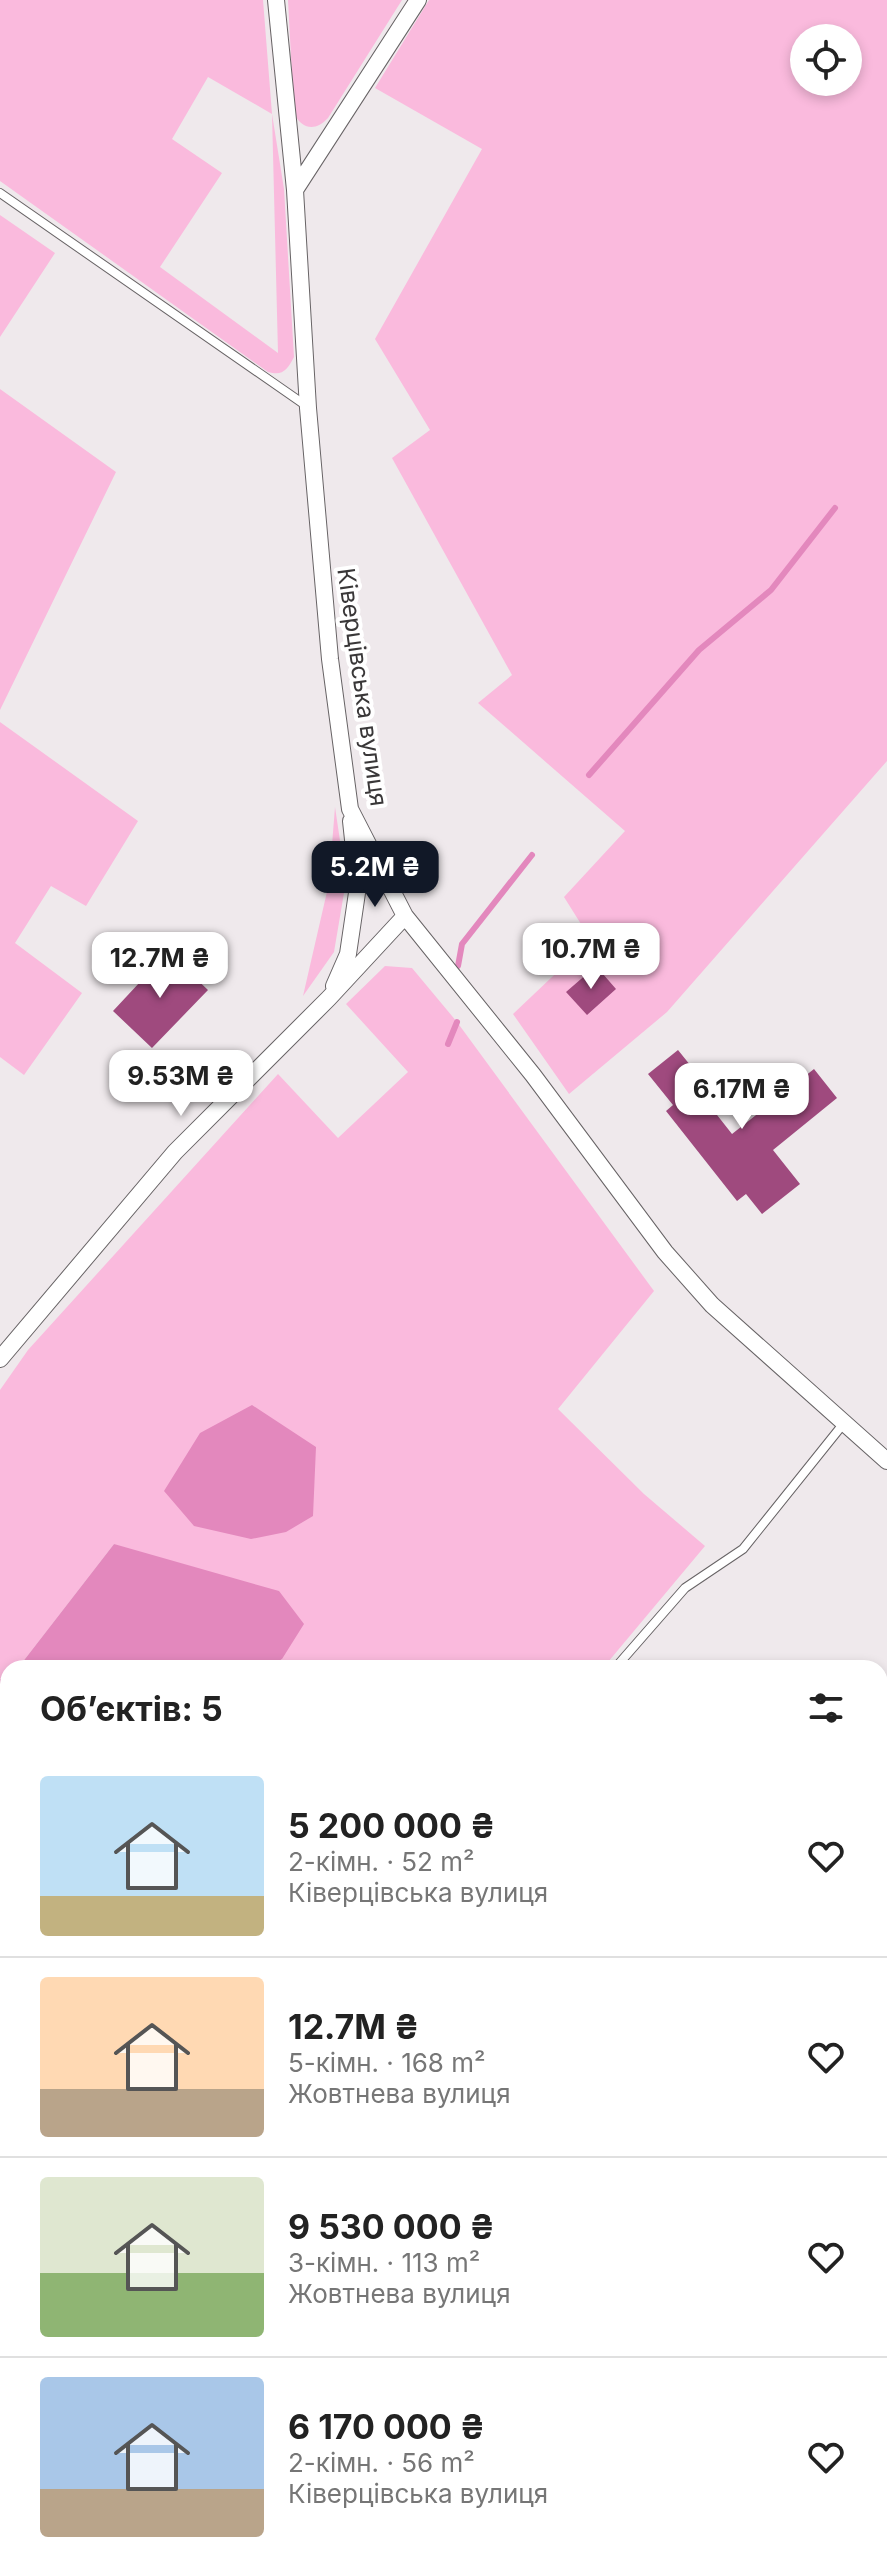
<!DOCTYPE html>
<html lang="uk">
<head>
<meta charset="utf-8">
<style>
	body { margin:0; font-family:Inter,sans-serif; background:#f2f2f2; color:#222; height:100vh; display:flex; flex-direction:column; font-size:30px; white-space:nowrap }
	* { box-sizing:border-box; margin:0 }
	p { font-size:26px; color:#767676 }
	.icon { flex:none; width:44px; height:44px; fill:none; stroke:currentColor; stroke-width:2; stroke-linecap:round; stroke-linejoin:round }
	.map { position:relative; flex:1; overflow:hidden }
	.drawer { position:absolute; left:0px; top:1660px; width:888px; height:912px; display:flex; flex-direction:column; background:#fff; border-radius:24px 24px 0 0; box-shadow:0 4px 12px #0003 }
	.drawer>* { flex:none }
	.fabs { position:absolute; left:790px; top:24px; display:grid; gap:16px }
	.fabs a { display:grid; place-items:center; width:72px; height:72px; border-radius:50%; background:#fff; box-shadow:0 4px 12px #0003; font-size:40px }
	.price { position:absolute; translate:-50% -68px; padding:0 18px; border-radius:16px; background:#fff; color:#222; font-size:26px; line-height:52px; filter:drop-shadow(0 2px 4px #0008) }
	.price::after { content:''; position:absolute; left:50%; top:48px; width:24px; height:18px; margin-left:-12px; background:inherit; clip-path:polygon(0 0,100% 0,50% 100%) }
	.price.on { background:#111827; color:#fff }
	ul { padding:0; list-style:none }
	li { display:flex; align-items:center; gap:24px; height:200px; padding:0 40px }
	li+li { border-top:2px solid #e0e0e0 }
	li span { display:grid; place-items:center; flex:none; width:224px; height:160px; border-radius:8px; color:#555 }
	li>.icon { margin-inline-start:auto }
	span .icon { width:96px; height:96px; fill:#fffc; stroke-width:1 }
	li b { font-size:34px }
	h2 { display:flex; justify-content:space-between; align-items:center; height:96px; padding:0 40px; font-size:34px }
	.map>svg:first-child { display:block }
	.green { fill:#fabadd; fill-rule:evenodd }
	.water { fill:#e388bd }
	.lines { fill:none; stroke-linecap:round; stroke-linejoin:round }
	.stream { stroke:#e388bd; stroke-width:6 }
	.building { fill:#9f4a7e }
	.lane-casing { stroke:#676365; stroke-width:10 }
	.street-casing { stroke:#676365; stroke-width:18 }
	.highway-casing { stroke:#c8c7c7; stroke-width:32 }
	.path { stroke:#8f8b8d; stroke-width:3; stroke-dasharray:6 4; stroke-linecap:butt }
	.lane { stroke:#fff; stroke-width:8 }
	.street { stroke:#fff; stroke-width:16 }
	.highway { stroke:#fdb4dd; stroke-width:30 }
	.labels { text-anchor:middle; stroke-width:8; stroke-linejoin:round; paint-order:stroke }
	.street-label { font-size:24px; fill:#393738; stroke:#fff }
</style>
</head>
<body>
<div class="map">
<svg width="887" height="2572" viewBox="0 0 887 2572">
	<rect width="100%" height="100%" fill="#efe9ec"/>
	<path class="green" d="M0,0h263l9,114 12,75 10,168c-7,13 -11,19 -26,15l-268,-191zM208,77l64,37 6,239 -118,-86 62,-94 -50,-34z
		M288,0h114l-74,118c-12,13 -25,12 -34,-4z
		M429,0h458v761l-220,251 -98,82 -56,-80 78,-74 -27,-43 61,-66 -147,-128 34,-28 -120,-217 38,-28 -55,-91 107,-190 -107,-61zM804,38h44v44h-44z
		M0,215l55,38 -55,84z
		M0,389l116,83 -116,238z
		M0,722l138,99 -52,85 -35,-20 -36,57 67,50 -58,82 -24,-18z
		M335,807l11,74 -12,71 -31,44 26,-113z
		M385,966l27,2 45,54 197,269 -96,118 86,85 61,52 -102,122h-334l13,-9 -168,-115 -96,124h-10v10l-8,1v-289l28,-40 250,-276 60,64 70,-66 -62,-68z
		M8,1881v102l-8,-2v-98z
		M0,2030l8,1v533h329l-5,8h-332z"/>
	<path class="water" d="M252,1405l64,42 -3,69 -27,16 -35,7 -57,-13 -30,-35 36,-58z
		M114,1544l165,47 25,33 -22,35 -13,9h-251z
		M8,1678v202l-8,3v-204z"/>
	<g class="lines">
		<path class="stream" d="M589,775l110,-125 72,-60 64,-82
			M458,966l4,-22 70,-89
			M448,1044l9,-22"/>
	</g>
	<path class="building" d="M168,952l40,38 -56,58 -39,-37z
		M596,966l20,23 -29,26 -21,-23z
		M678,1050l25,31 -8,6 37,47 82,-65 23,29 -64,52 27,34 -38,30 -16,-20 -9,7 -71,-90 7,-6 -25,-31z"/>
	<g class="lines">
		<defs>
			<path id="lane" d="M0,193l308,214
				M616,1667l69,-79 58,-39 101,-126"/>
			<path id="street" d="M276,0l19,190 13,218 22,251 20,150 55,107 128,159 132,177 47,53 175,156
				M295,190l123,-190
				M334,986l14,-32 10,-68 -7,-65
				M0,1359l175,-207 154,-154 76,-82"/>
			<path id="highway" d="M0,2009l8,2
				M880,2282l7,3"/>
		</defs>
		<use href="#lane" class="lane-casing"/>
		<use href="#street" class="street-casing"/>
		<use href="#highway" class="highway-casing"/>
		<path class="path" d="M880,1900l7,6"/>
		<use href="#lane" class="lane"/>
		<use href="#street" class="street"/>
		<use href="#highway" class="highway"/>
	</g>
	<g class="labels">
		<g class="street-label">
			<text transform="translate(362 687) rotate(82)" y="8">Ківерцівська вулиця</text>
		</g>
	</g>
</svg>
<div class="fabs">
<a><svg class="icon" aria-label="locate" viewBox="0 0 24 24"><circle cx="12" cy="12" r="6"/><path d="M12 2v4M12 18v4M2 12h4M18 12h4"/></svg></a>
</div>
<b class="price on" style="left:375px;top:909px">5.2M ₴</b>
<b class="price" style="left:591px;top:991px">10.7M ₴</b>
<b class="price" style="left:160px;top:1000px">12.7M ₴</b>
<b class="price" style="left:181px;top:1118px">9.53M ₴</b>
<b class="price" style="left:742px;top:1131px">6.17M ₴</b>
<section class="drawer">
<h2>Об’єктів: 5<svg class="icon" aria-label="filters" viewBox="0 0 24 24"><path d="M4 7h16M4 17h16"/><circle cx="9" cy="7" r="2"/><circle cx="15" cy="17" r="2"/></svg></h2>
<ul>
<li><span style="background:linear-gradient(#bfe0f5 75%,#c2b280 0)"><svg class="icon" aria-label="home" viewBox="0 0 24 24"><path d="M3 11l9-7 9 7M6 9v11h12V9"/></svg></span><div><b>5 200 000 ₴</b><p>2-кімн. · 52 m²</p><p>Ківерцівська вулиця</p></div><svg class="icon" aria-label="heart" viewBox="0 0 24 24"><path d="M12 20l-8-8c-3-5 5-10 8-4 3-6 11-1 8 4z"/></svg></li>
<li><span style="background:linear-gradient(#ffd9b3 70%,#b9a48a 0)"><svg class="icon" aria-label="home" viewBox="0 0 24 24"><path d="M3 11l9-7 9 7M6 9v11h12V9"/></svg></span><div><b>12.7M ₴</b><p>5-кімн. · 168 m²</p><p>Жовтнева вулиця</p></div><svg class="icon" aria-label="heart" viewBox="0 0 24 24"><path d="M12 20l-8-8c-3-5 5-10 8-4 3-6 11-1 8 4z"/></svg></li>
<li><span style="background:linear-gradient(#dfe7d0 60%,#8fb573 0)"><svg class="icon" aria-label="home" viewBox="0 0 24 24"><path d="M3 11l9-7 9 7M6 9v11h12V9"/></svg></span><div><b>9 530 000 ₴</b><p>3-кімн. · 113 m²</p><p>Жовтнева вулиця</p></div><svg class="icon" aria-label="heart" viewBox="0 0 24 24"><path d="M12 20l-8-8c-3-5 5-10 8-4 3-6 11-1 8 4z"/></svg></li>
<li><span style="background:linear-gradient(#a9c7e8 70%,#b9a48a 0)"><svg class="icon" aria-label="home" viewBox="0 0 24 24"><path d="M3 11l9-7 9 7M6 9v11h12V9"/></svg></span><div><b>6 170 000 ₴</b><p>2-кімн. · 56 m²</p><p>Ківерцівська вулиця</p></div><svg class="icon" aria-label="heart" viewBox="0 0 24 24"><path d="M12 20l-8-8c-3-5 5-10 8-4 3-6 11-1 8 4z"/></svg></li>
</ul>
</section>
</div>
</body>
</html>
